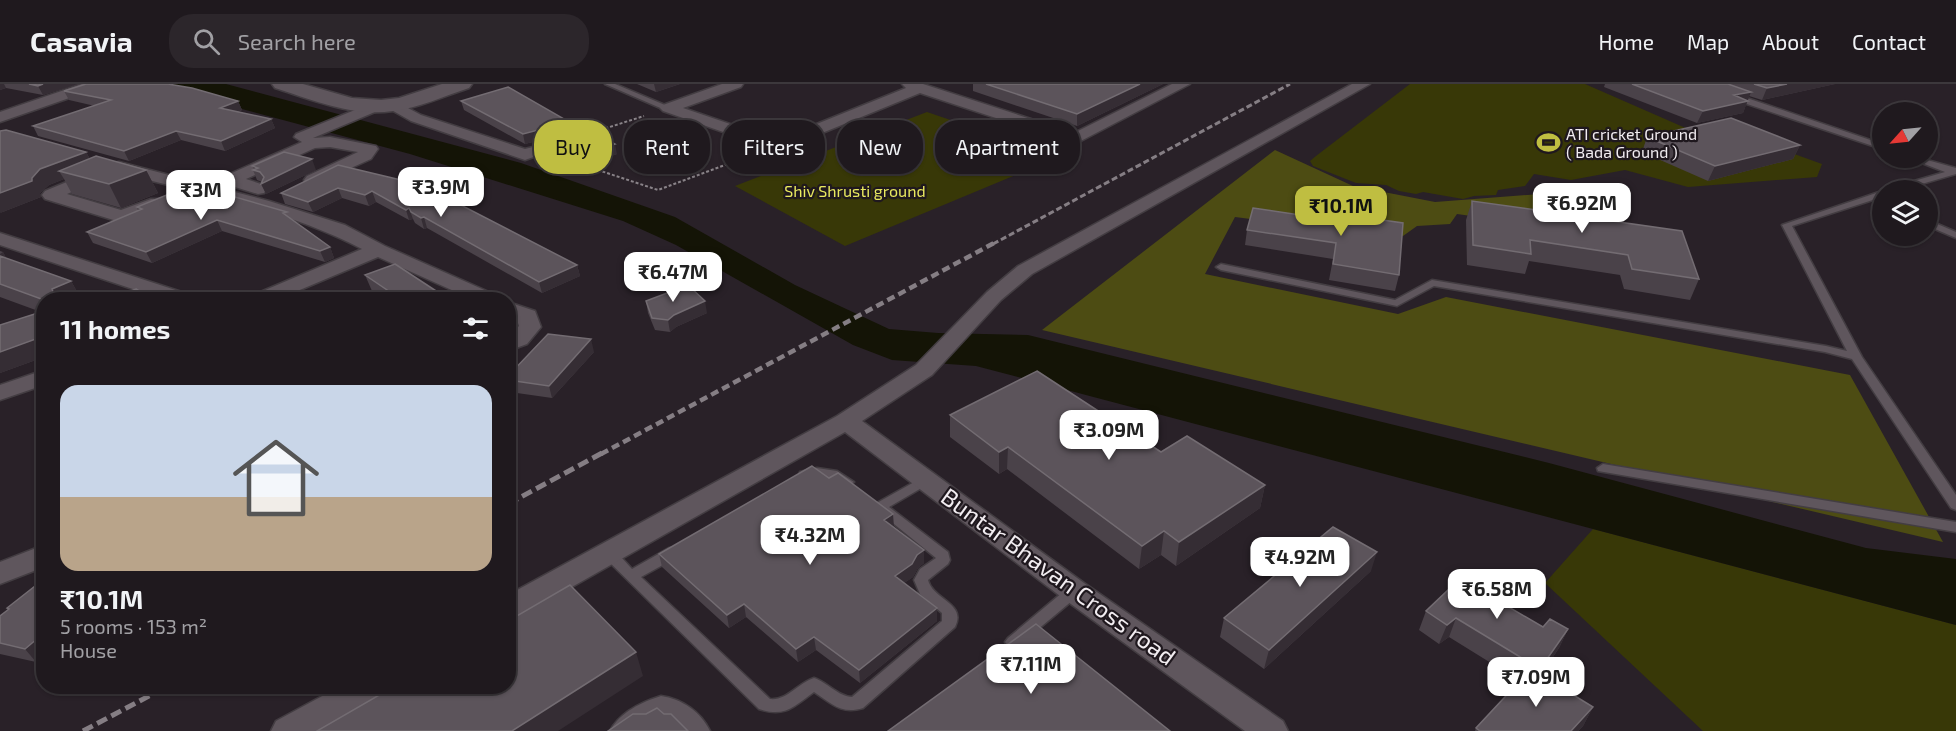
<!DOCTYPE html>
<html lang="en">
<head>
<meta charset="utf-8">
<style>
	body { margin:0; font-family:"Exo 2",sans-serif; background:#2c262b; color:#f1f3f6; height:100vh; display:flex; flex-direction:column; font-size:22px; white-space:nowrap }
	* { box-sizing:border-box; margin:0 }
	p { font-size:20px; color:#a1a0a4 }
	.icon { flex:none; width:33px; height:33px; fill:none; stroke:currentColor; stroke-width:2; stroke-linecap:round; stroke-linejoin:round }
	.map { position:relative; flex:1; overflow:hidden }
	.panel { position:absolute; left:36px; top:208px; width:480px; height:402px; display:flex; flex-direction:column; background:#1f191e; border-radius:24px; box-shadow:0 2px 4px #0004,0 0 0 2px #3c383c }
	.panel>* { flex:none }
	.banner { position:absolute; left:534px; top:36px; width:570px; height:54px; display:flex; gap:12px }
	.needle { width:39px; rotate:243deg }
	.fabs { position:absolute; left:1872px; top:18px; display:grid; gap:12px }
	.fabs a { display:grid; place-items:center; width:66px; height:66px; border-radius:50%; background:#1f191e; box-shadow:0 2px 4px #0004,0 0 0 2px #3c383c; font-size:30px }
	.price { position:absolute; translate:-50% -51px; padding:0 14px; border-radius:12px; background:#fff; color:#222; font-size:20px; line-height:39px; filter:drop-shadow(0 2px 3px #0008) }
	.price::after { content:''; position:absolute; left:50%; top:36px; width:18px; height:14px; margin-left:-9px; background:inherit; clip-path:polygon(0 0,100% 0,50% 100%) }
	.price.on { background:#bfbe41; color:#111 }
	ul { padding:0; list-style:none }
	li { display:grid; align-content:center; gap:12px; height:318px; padding:0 24px }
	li+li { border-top:2px solid #3c383c }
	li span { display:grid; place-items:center; height:186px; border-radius:18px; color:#555 }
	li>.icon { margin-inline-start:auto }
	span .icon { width:108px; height:108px; fill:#fffc; stroke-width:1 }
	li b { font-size:26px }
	h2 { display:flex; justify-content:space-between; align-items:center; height:72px; padding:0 24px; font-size:26px }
	.chip { padding:0 21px; border-radius:24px; background:#1f191e; box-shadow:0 2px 4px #0004,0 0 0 2px #3c383c; font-size:21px; line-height:54px }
	.chip.on { background:#bfbe41; color:#111 }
	header { display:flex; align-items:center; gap:36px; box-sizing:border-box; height:84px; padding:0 30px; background:#1f191e; border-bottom:2px solid #3c383c }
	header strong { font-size:28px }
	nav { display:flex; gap:33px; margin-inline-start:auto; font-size:21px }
	.search { width:420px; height:54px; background:#2c262b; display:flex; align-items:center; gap:15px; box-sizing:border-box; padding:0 21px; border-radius:24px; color:#a1a0a4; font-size:22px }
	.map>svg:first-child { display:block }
	.green { fill:#383807 }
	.forest { fill:#4d4c13 }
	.water { fill:#141406 }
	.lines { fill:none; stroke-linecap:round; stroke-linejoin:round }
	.lane-casing { stroke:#433d42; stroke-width:3 }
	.street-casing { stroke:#433d42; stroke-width:3 }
	.secondary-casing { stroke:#433d42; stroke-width:3 }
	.path { stroke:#898388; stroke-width:2; stroke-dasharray:3 2; stroke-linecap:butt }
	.lane { fill:#5f565d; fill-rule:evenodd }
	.street { fill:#5f565d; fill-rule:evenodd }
	.secondary { fill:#5f565d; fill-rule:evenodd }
	.rail-far2 { stroke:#857e84; stroke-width:3; stroke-dasharray:6 3; stroke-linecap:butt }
	.rail-far1 { stroke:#857e84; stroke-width:4.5; stroke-dasharray:8 4.5; stroke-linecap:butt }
	.rail { stroke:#857e84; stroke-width:5; stroke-dasharray:11 5; stroke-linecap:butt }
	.wall { fill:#4a4249 }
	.shaded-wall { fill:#352d34 }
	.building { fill:#5c545b; stroke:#736c72; stroke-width:1.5 }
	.labels { text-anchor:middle; stroke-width:4.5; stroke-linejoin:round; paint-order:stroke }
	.far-poi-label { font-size:16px; fill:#f2edf1; stroke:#1f181e; text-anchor:start }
	.far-park-label { font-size:16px; fill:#e9e95f; stroke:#1f181e }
	.near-street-label { font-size:24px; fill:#f2edf1; stroke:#1f181e }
</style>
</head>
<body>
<header>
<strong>Casavia</strong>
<div class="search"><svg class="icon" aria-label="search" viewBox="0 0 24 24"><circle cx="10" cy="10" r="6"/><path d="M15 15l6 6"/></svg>Search here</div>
<nav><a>Home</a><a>Map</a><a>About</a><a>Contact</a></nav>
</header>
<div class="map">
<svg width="1956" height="647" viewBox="0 0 1956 647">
	<rect width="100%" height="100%" fill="#292128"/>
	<path class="green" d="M1410,0h175l112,49 89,18 36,13 -5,13 -129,10 -63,-17 -54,10 -37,-6 -9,12 -27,4 -2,5 -22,1 -11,3 -40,-7 -7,2 -17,-3 -13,-6 -30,-2 -43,-17 -3,-5 6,-5z
		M927,28l132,45 -214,89 -110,-60z
		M1593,445l363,96v106h-253l-158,-148z"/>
	<path class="forest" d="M1275,66l78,36 82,16 105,-8 -8,16 -18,12 -57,-8 -7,10 -33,2 -14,10 -60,-14 -16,7 -92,-12 -30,57 193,40 48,-17 404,78 93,167 -901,-212z"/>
	<path class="water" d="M148,0h78l295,79 154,54 120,68 94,44 49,4 90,2 521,128 317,85 90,11v66l-980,-259 -84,-6 -39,-15 -177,-100 -53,-24 -213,-67z"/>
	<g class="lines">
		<defs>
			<path id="lane" d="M605,0h10l57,24 -7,2z
				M1732,11h6l144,49v5l-150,-50z
				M1909,74h11l36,10v6l-55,16h-12l1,-2 55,-16z
				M1882,107v6l-90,29 70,131 94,138v15l-5,-2 -99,-149 -27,-7 -391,-66 -37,20 -176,-36 -5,-3 5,-3 174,36 37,-20 394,66 21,5 -65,-126z
				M1928,136l28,12v6l-28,-12z
				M1603,380l353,58v10l-358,-61 -1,-3z
				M817,384l20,3 17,11 -7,4c-20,-6 -18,-13 -42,-7l-6,-4 1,-3z
				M925,392l5,1 2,3 -2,3 -41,24 59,45 2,8 -2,4 -20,16c5,20 39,23 27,47l-92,81c-22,7 -32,-5 -49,-16 -20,14 -28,26 -55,17l-158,-155 2,-4c12,-3 21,11 29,19l37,-21h10l2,4 -2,4 -38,21 129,122c17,2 28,-16 44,-21 13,4 25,19 38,19l90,-76v-8l-22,-19 -6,-14 6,-11 16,-11 -63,-51 2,-3z
				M1074,502l5,1 2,4 -2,4 -61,51 -5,2 -5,-2 -3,-4 3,-4 61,-51z"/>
			<path id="street" d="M82,0h21l-2,3 -101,35v-10z
				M722,0h21l-2,3 -58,21 94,32 129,-52 -4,-4h21l151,49 98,-49h18l-115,60 -155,-51 -142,58 -115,-40 -3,-3 3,-3z
				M1352,0h18l-338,190 -31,26 -69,75 -70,46 222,162 199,138 5,10h-43l-181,-132 -219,-167 -326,185 -11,3v-25l329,-179 79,-51 71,-73 31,-26z
				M393,16l28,15 104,34 8,-2 6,2 2,3 -2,3 -14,5 -114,-39 -23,-13 -3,-3z
				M377,17l5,2 3,3 -3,3 -69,29 17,-1 46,9 2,3 -7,10 -58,26 -6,-1 -3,-4 3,-4 51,-24 -28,-5 -15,1 -69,31 18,6 3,4 -3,4 -6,1 -33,-10 -3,-4 3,-4 77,-34 -8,-5 2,-3z
				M119,78l150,39 76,24 40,21 113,50 3,4h-27l-96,-43 -102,43h-28l3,-4 111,-47c-76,-40 -166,-56 -249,-78l-2,-4 2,-4z
				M98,85l6,1 3,4 -3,4 -37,16 54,16 30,-11h12l3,4 -3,4 -26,11 -17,4 -75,-23 -3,-4 3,-4z
				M0,149l194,63 3,4h-31l-166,-55z
				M508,218l27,9 6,16 -14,17 -19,7v-15l11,-10 -2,-6 -9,-4z
				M44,286v15l-44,15v-15z
				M44,461v22l-44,17v-22z
				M339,603h44l-5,9 -61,35h-46l5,-10z
				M661,612c21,3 40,16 49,35h-39l-9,-7 -10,7h-42c10,-19 32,-29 51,-35z"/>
			<path id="secondary" d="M272,0h31l49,14 29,2 18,-2 43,-14h30l-3,4c-25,8 -50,20 -76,23 -40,6 -80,-11 -118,-23z"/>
		</defs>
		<use href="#lane" class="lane-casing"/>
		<use href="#street" class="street-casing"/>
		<use href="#secondary" class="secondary-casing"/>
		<path class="path" d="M591,49l53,-17
			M551,76l29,12 12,-4 66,22 91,-34"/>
		<use href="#lane" class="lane"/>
		<use href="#street" class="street"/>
		<use href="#secondary" class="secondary"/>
		<path class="rail-far2" d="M993,160l297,-160"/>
		<path class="rail-far1" d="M601,370l395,-212"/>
		<path class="rail" d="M508,420l96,-52
			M83,647l83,-44"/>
	</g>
	<path class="wall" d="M0,0h78l-35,11 -37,-7 -6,2z
		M637,0h43l-24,8z
		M973,0h190l-86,42 -104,-35z
		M1605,0h230l-73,16 -13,-4 -6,17 -46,10 -93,-36z
		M64,7l174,10 4,9 -4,2 33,7 4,9 -50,23 -44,-11 -52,21 -91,-25 -5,-10 62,-20 -26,-6z
		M461,17l156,53 -34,11 -43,-25 -15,4 -61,-34z
		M1647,53l153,8 -7,14 -85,22 -66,-29z
		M86,68l4,7 56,11 12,23 -37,15 -49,-14 -8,-15 -15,6 -9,8 1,4 -41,16z
		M338,81l239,100 3,11 -38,17 -115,-65 -3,1 -9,-6 -2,-4 -4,1 -33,-18 -7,4 -27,-8 -29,14 -28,-8 -4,-11z
		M252,82l64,4 -50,24 -4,-12 -5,-2 -4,-10 1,-1z
		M1542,112l63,24 94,59 -9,21 -66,-11 -4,-14 -91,-14 -4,13 -58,-9 -1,-45 6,-19 65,9z
		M137,123l153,11 40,29 4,11 -9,4 -103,-31 -70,32 -59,-20 -6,-11 51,-21z
		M1348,131l51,60 -4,16 -66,-11 4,-21 -88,-14 2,-15 99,-8z
		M0,167l3,1 3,6 65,23 9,16 -8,3h-28v57l-44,16v-48l41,-13 -41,-15z
		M365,191l85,25h-66l-12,-9z
		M646,217l61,12 -31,14 -6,5 -15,-2 -7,-17z
		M594,268l-42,46 -42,-6 -2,-4v-12z
		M950,331l211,37 104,33 -5,23 -84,58 -15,-11 -22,14 -132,-100 -8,5 -49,-37z
		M894,443l30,36 -6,5 -5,9 -9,6 33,38 -77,62 -44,-33 -18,12 -52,-45 -17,11 -67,-61 -3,-13z
		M1371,487l-107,98 -44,-32 4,-19z
		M44,495v76l-8,7 -36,-8v-38l8,-6 -1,-2z
		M1487,510l56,33 25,2 -9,19 -18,27 52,32 -10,19 -5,5h-103l1,-3 44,-47 -71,-44 -10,7 -20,-14 7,-19z"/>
	<path class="shaded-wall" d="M0,0h4l2,4 -6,2z
		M43,0h35l-35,11 -5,-9z
		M654,0h26l-24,8z
		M1140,0h23l-86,42v-12z
		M1787,0h48l-73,16 5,-12z
		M1751,8l-8,21 -46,10 6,-12 31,-16z
		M238,17l4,9 -18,7 -4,-9z
		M271,35l4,9 -50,23 -4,-10z
		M538,46l2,10 -15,4 -2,-10z
		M176,47l5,9 -52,21 -5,-10z
		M615,60l2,10 -34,11 -2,-10z
		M1800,61l-7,14 -85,22 7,-15z
		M86,68l8,15 -35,4 5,8 -15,6 -9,8 1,4 -41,16v-20l32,-15 8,-9z
		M312,75l4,11 -50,24 -5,-10z
		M146,86l12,23 -37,15 -12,-24z
		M338,104l4,10 -29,14 -5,-10z
		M372,107l4,11 -7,4 -4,-11z
		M409,124l4,11 -4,1 -3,-10z
		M424,133l3,11 -3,1 -3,-11z
		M217,136l5,11 -70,32 -6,-11z
		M330,163l4,11 -9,4 -5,-11z
		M3,168l9,16 -12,-9v-5z
		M577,181l3,11 -38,17 -3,-11z
		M71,197l9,16 -8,3h-16l-4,-11z
		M705,217l2,12 -31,14 -6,5 -2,-12 6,-5z
		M44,252v21l-44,16v-21z
		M591,255l3,13 -42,46 -3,-12z
		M1008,363l-1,22 -8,5v-22z
		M1265,401l-5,23 -84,58 3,-24z
		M893,430l1,13 -10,-7z
		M1164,447l-3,24 -22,14 3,-23z
		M924,466v13l-6,5 -5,9 -17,12 -1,-13z
		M1377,468l-6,19 -107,98 5,-19z
		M1491,500l-8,19v-11z
		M744,520l2,13 -17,11 -2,-13z
		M937,524v13l-77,62 -1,-13z
		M1456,534l-7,19 -10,7 8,-19z
		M1568,545l-9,19 -28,41 9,-20z
		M44,549v22l-8,7 -11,-13z
		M814,553l2,13 -18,12 -2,-13z
		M636,568l7,24 -85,55h-46z
		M1593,623l-10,19 -5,5h-7z"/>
	<path class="building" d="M29,0h14l-5,2z
		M86,0h82l24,4 46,13 -18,7 51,11 -50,22 -45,-10 -52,20 -91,-25 78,-26 -47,-9z
		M986,0h154l-63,30z
		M1632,0h96l23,8 -17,3 14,6 -45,10z
		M1754,0h33l-20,4z
		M508,3l75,43 4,-2 28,16 -34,11 -43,-25 -15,4 -62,-33z
		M1731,34l69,27 -85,21 -68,-29z
		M6,46l80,22 -46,17 -8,9v3l-32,12v-62z
		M284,68l28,7 -51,25 3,-7 -4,-5 -7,-2 5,-2 -6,-2z
		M96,72l50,14 -37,14 -50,-13z
		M338,81l84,20 155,80 -38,17 -115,-65 -3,1 -10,-6 -2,-4 -3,2 -34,-19 -7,4 -27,-7 -30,14 -27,-9z
		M207,105l80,23 -4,1 47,34 -10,4 -103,-31 -71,32 -59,-20 55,-23 -5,-2 42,-17 16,4z
		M1542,112l59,8 4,16 77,11 17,48 -67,-10 -4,-14 -98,-15 1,14 -58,-9 -1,-44 72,10z
		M1253,124l94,14 1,-7 55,8 -4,52 -66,-11 3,-21 -89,-13z
		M0,172l71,25 -19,8 4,11h-12l-44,-16z
		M395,180l55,36h-48l-37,-25z
		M688,201l17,16 -31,14 -6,5 -16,-2 -6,-17z
		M136,205l8,5 6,-2 12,8h-57z
		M44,227v25l-44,16v-27z
		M548,250l43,5 -42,47 -41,-6v-4z
		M1037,287l124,81 26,-16 78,49 -86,57 -15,-11 -22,15 -134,-99 -9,5 -49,-37z
		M812,382l17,12 9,-5 55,41 -9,6 40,30 -7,5 -5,9 -17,12 42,32 -78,62 -45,-33 -18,12 -52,-45 -17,11 -68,-61z
		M1333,443l44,25 -108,98 -45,-32z
		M1468,487l23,13 -8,8 60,35 7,-8 18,10 -28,40 -84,-51 -9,7 -21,-14z
		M44,495v54l-19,16 -25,-6v-27l9,-7 -2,-1z
		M570,501l66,67 -124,79h-195l76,-44h115v-66z
		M1036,540l134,107h-282z
		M1531,585l62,38 -22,24h-91l-4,-3z
		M657,624l7,6h7l17,17h-80l25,-17h13z"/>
	<defs>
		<symbol id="stadium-bare" viewBox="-9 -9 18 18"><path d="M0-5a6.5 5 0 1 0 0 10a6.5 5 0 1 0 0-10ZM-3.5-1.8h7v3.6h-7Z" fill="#bfbe41" stroke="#1f181e" stroke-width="2.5" paint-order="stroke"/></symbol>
	</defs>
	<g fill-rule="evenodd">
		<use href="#stadium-bare" x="1532" y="42" width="33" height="33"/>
	</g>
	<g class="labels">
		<g class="far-poi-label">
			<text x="1566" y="56">ATI cricket Ground<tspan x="1566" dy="18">( Bada Ground )</tspan></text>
		</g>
		<g class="far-park-label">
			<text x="855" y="113">Shiv Shrusti ground</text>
		</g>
		<g class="near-street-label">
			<text transform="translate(1058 493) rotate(36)" y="8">Buntar Bhavan Cross road</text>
		</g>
	</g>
</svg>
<div class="fabs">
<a><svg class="needle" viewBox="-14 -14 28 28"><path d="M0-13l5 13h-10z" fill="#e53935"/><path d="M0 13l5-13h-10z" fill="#a1a0a4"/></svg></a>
<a><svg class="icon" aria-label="layers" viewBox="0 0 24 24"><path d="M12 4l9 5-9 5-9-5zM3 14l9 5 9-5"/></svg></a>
</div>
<b class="price" style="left:441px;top:134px">₹3.9M</b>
<b class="price" style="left:201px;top:137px">₹3M</b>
<b class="price" style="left:1582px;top:150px">₹6.92M</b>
<b class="price on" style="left:1341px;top:153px">₹10.1M</b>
<b class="price" style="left:673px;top:219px">₹6.47M</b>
<b class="price" style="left:1109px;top:377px">₹3.09M</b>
<b class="price" style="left:810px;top:482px">₹4.32M</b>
<b class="price" style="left:1300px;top:504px">₹4.92M</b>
<b class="price" style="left:1497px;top:536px">₹6.58M</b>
<b class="price" style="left:1031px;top:611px">₹7.11M</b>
<b class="price" style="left:1536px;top:624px">₹7.09M</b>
<div class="banner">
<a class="chip on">Buy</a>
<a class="chip">Rent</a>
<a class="chip">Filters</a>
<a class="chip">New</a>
<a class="chip">Apartment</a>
</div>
<section class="panel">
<h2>11 homes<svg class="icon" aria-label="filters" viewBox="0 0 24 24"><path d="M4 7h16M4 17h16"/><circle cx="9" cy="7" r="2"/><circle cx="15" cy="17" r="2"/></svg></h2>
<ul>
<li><span style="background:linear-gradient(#c9d6e8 60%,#b9a48a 0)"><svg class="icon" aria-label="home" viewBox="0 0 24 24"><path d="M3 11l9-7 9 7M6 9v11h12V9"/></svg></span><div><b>₹10.1M</b><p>5 rooms · 153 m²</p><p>House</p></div></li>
</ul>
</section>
</div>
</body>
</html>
